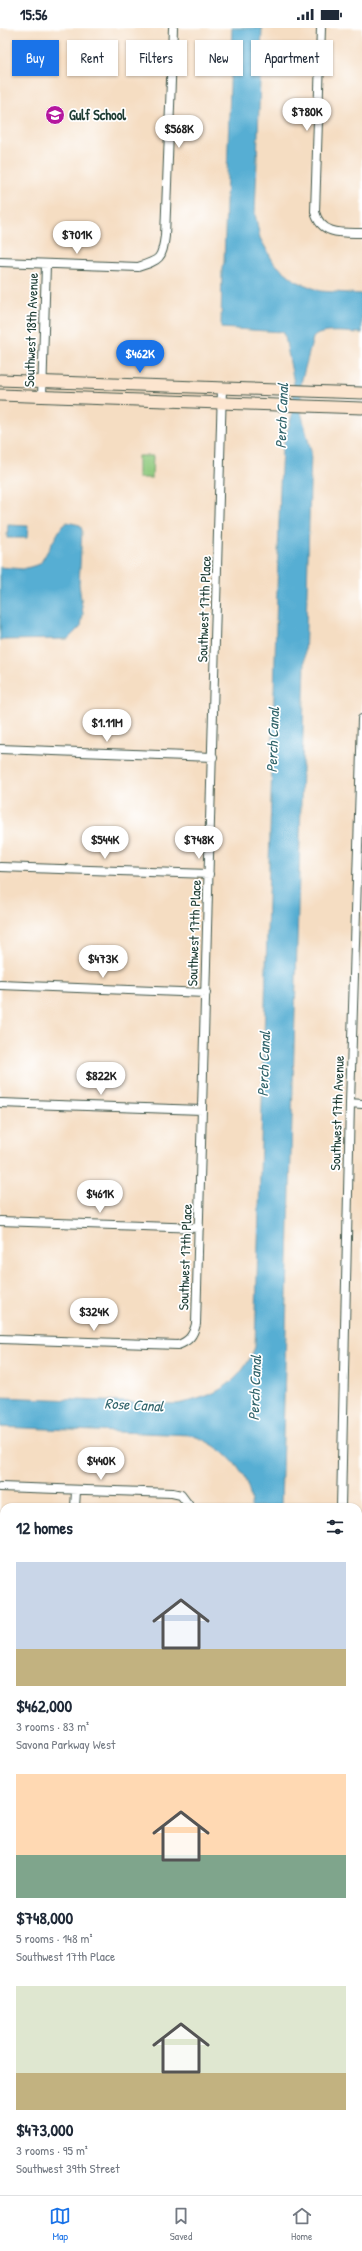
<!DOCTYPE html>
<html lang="en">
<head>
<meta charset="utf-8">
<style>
	body { margin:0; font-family:"Patrick Hand",sans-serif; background:#f2f2f3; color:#1f2937; height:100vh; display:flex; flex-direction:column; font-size:15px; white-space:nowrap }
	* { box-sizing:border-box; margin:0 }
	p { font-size:13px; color:#747a83 }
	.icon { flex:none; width:22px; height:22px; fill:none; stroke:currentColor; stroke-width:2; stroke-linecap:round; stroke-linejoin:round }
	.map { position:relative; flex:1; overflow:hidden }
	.drawer { position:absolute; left:0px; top:1475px; width:362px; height:692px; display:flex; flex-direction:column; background:#fff; border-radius:12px 12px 0 0; box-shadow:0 1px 3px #0004 }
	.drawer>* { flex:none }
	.top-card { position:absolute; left:12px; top:12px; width:338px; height:36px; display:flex; gap:8px }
	.price { position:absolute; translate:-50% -34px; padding:0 9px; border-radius:14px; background:#fff; color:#222; font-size:13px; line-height:26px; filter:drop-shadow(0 1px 2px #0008) }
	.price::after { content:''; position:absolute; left:50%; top:24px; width:12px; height:9px; margin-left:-6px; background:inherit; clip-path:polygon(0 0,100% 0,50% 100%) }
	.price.selected { background:#1a73e8; color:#fff }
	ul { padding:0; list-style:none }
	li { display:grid; align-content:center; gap:8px; height:212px; padding:0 16px }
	li span { display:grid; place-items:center; height:124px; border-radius:0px; color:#555 }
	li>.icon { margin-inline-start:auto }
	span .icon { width:72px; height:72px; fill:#fffc; stroke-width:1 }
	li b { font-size:17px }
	h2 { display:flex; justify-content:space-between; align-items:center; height:48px; padding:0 16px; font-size:17px }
	.tag { padding:0 14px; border-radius:0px; background:#fff; box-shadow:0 1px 3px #0004; font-size:14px; line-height:36px }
	.tag.selected { background:#1a73e8; color:#fff }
	.status { display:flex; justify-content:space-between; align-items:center; height:28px; padding:0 20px; background:#fff; direction:ltr }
	.status svg { height:11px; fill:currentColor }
	.tabs { display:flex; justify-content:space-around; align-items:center; height:56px; border-top:1px solid #e0e1e3; background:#fff; font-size:11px; color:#747a83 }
	.tabs a { display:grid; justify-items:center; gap:2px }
	.tabs .selected { color:#1a73e8 }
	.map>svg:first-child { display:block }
	.green { fill:#8ec97d; stroke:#568358 }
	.water { fill:#56aed3; stroke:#3a7684 }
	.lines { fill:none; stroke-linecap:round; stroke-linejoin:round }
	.street-casing { stroke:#3f5549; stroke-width:10 }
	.secondary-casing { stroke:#3f5549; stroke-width:13 }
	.street { stroke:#fff; stroke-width:8 }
	.secondary { stroke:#fce5cf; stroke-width:11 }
	.labels { text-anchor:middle; stroke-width:3.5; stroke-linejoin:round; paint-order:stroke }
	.poi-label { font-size:14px; font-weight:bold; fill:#1f3d34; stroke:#fff; text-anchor:start }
	.street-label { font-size:14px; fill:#1f3d34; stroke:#fff }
	.water-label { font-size:15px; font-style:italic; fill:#32656c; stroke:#fff }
</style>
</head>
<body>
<div class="status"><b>15:56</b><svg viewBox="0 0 49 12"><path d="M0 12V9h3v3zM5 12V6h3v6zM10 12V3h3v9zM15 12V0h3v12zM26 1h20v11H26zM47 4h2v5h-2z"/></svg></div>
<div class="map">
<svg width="362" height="2167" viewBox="0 0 362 2167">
	<rect width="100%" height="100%" fill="#fff"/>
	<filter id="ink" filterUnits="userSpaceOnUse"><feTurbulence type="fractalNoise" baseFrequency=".025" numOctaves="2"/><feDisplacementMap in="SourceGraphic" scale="8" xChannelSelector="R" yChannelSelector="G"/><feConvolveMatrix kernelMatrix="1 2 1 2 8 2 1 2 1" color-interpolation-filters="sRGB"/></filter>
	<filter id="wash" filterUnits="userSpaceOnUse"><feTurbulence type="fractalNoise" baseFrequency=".012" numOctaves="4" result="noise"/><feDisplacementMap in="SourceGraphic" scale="16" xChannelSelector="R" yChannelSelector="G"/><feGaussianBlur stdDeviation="0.9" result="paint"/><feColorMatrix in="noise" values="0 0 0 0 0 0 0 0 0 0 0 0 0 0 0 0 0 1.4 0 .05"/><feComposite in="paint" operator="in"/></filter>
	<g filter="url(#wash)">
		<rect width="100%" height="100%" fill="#f5ddc2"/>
		<path class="green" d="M138,428h15l-1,22h-14z"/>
		<path class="water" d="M232,0h30l-7,186 5,24 14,25 22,18 24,10 42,3v39c-12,0 -42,-5 -49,5l-12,45v29l10,39 -30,1056h-30c0,-35 -27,-61 -60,-72l-191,-8v-30l177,7c38,-7 64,-21 78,-57l25,-860 2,-38 11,-37 1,-29 -9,-46 -3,-5 -61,-4 1,-61 2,-4z
			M67,494l13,3 2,5 -3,54 4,30 -2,12 -13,13 -68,1v-73l23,2 17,-5 22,-38z
			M8,497l20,1 -1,12h-20z
			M0,1978h4v53l-4,4z"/>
	</g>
	<g filter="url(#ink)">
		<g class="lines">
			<defs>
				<path id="street" d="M321,0l-6,184c6,23 27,21 47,21
					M0,234l138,5c22,-7 24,-8 27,-31l8,-208
					M42,369l4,-133
					M0,721l213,8
					M0,839l209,7
					M0,957l206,8
					M0,1075l202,7
					M350,1075l12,1
					M0,1193l199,7
					M0,1311l178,6c11,-4 15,-9 18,-21l26,-936
					M0,1459l172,6 9,2 9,12
					M75,1479l1,-16
					M341,1479l9,-404 12,-384
					M0,1667h4
					M0,1917l4,1
					M358,1932h4
					M358,2084h4
					M33,2167v-4"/>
				<path id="secondary" d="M0,352l362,13
					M0,367l362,13
					M0,1785h4
					M358,1799h4
					M0,1800h4
					M358,1814h4"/>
			</defs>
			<use href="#street" class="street-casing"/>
			<use href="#secondary" class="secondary-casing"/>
			<use href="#street" class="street"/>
			<use href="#secondary" class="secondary"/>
		</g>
	</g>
	<defs>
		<symbol id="school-disc" viewBox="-11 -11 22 22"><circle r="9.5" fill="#b5179e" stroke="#fff"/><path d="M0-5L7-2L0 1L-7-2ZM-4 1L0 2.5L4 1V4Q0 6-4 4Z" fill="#fff"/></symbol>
	</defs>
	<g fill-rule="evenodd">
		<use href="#school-disc" x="44" y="76" width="22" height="22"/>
	</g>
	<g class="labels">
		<g class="poi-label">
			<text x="69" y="92">Gulf School</text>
		</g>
		<g class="street-label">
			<text transform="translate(31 302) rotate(-88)" y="5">Southwest 18th Avenue</text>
			<text transform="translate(204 581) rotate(-88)" y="5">Southwest 17th Place</text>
			<text transform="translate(194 905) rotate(-88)" y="5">Southwest 17th Place</text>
			<text transform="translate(337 1085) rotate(-88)" y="5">Southwest 17th Avenue</text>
			<text transform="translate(185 1229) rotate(-88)" y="5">Southwest 17th Place</text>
		</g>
		<g class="water-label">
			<text transform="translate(282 388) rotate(-88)" y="5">Perch Canal</text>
			<text transform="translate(273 712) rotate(-88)" y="5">Perch Canal</text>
			<text transform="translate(264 1036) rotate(-88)" y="5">Perch Canal</text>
			<text transform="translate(255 1360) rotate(-88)" y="5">Perch Canal</text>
			<text transform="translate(134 1377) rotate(3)" y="5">Rose Canal</text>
		</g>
	</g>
</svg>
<b class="price" style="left:307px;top:104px">$780K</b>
<b class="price" style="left:179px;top:121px">$568K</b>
<b class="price" style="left:77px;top:227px">$701K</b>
<b class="price selected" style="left:140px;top:346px">$462K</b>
<b class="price" style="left:107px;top:715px">$1.11M</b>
<b class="price" style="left:105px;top:832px">$544K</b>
<b class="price" style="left:199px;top:832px">$748K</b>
<b class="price" style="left:103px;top:951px">$473K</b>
<b class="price" style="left:101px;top:1068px">$822K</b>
<b class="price" style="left:100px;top:1186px">$461K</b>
<b class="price" style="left:94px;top:1304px">$324K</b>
<b class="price" style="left:101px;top:1453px">$440K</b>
<div class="top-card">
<a class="tag selected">Buy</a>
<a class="tag">Rent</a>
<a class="tag">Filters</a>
<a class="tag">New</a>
<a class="tag">Apartment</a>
</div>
<section class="drawer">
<h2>12 homes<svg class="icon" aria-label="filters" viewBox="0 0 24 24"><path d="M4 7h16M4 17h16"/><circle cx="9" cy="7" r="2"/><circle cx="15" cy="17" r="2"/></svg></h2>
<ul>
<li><span style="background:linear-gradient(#c9d6e8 70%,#c2b280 0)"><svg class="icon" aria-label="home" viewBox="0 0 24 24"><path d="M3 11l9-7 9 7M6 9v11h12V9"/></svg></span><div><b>$462,000</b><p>3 rooms · 83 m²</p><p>Savona Parkway West</p></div></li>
<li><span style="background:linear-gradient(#ffd9b3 65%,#7fa58c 0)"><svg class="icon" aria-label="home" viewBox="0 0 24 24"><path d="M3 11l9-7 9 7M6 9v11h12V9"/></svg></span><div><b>$748,000</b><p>5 rooms · 148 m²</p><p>Southwest 17th Place</p></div></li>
<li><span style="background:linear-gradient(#dfe7d0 70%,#c2b280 0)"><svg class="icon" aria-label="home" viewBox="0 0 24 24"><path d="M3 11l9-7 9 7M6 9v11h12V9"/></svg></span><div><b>$473,000</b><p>3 rooms · 95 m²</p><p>Southwest 39th Street</p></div></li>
</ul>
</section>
</div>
<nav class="tabs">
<a class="selected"><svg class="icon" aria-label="map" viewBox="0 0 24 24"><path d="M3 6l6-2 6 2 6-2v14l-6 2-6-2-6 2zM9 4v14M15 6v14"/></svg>Map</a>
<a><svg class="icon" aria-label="saved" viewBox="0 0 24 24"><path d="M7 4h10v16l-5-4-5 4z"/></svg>Saved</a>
<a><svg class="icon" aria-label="home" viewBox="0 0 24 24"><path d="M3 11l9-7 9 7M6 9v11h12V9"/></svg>Home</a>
</nav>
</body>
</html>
